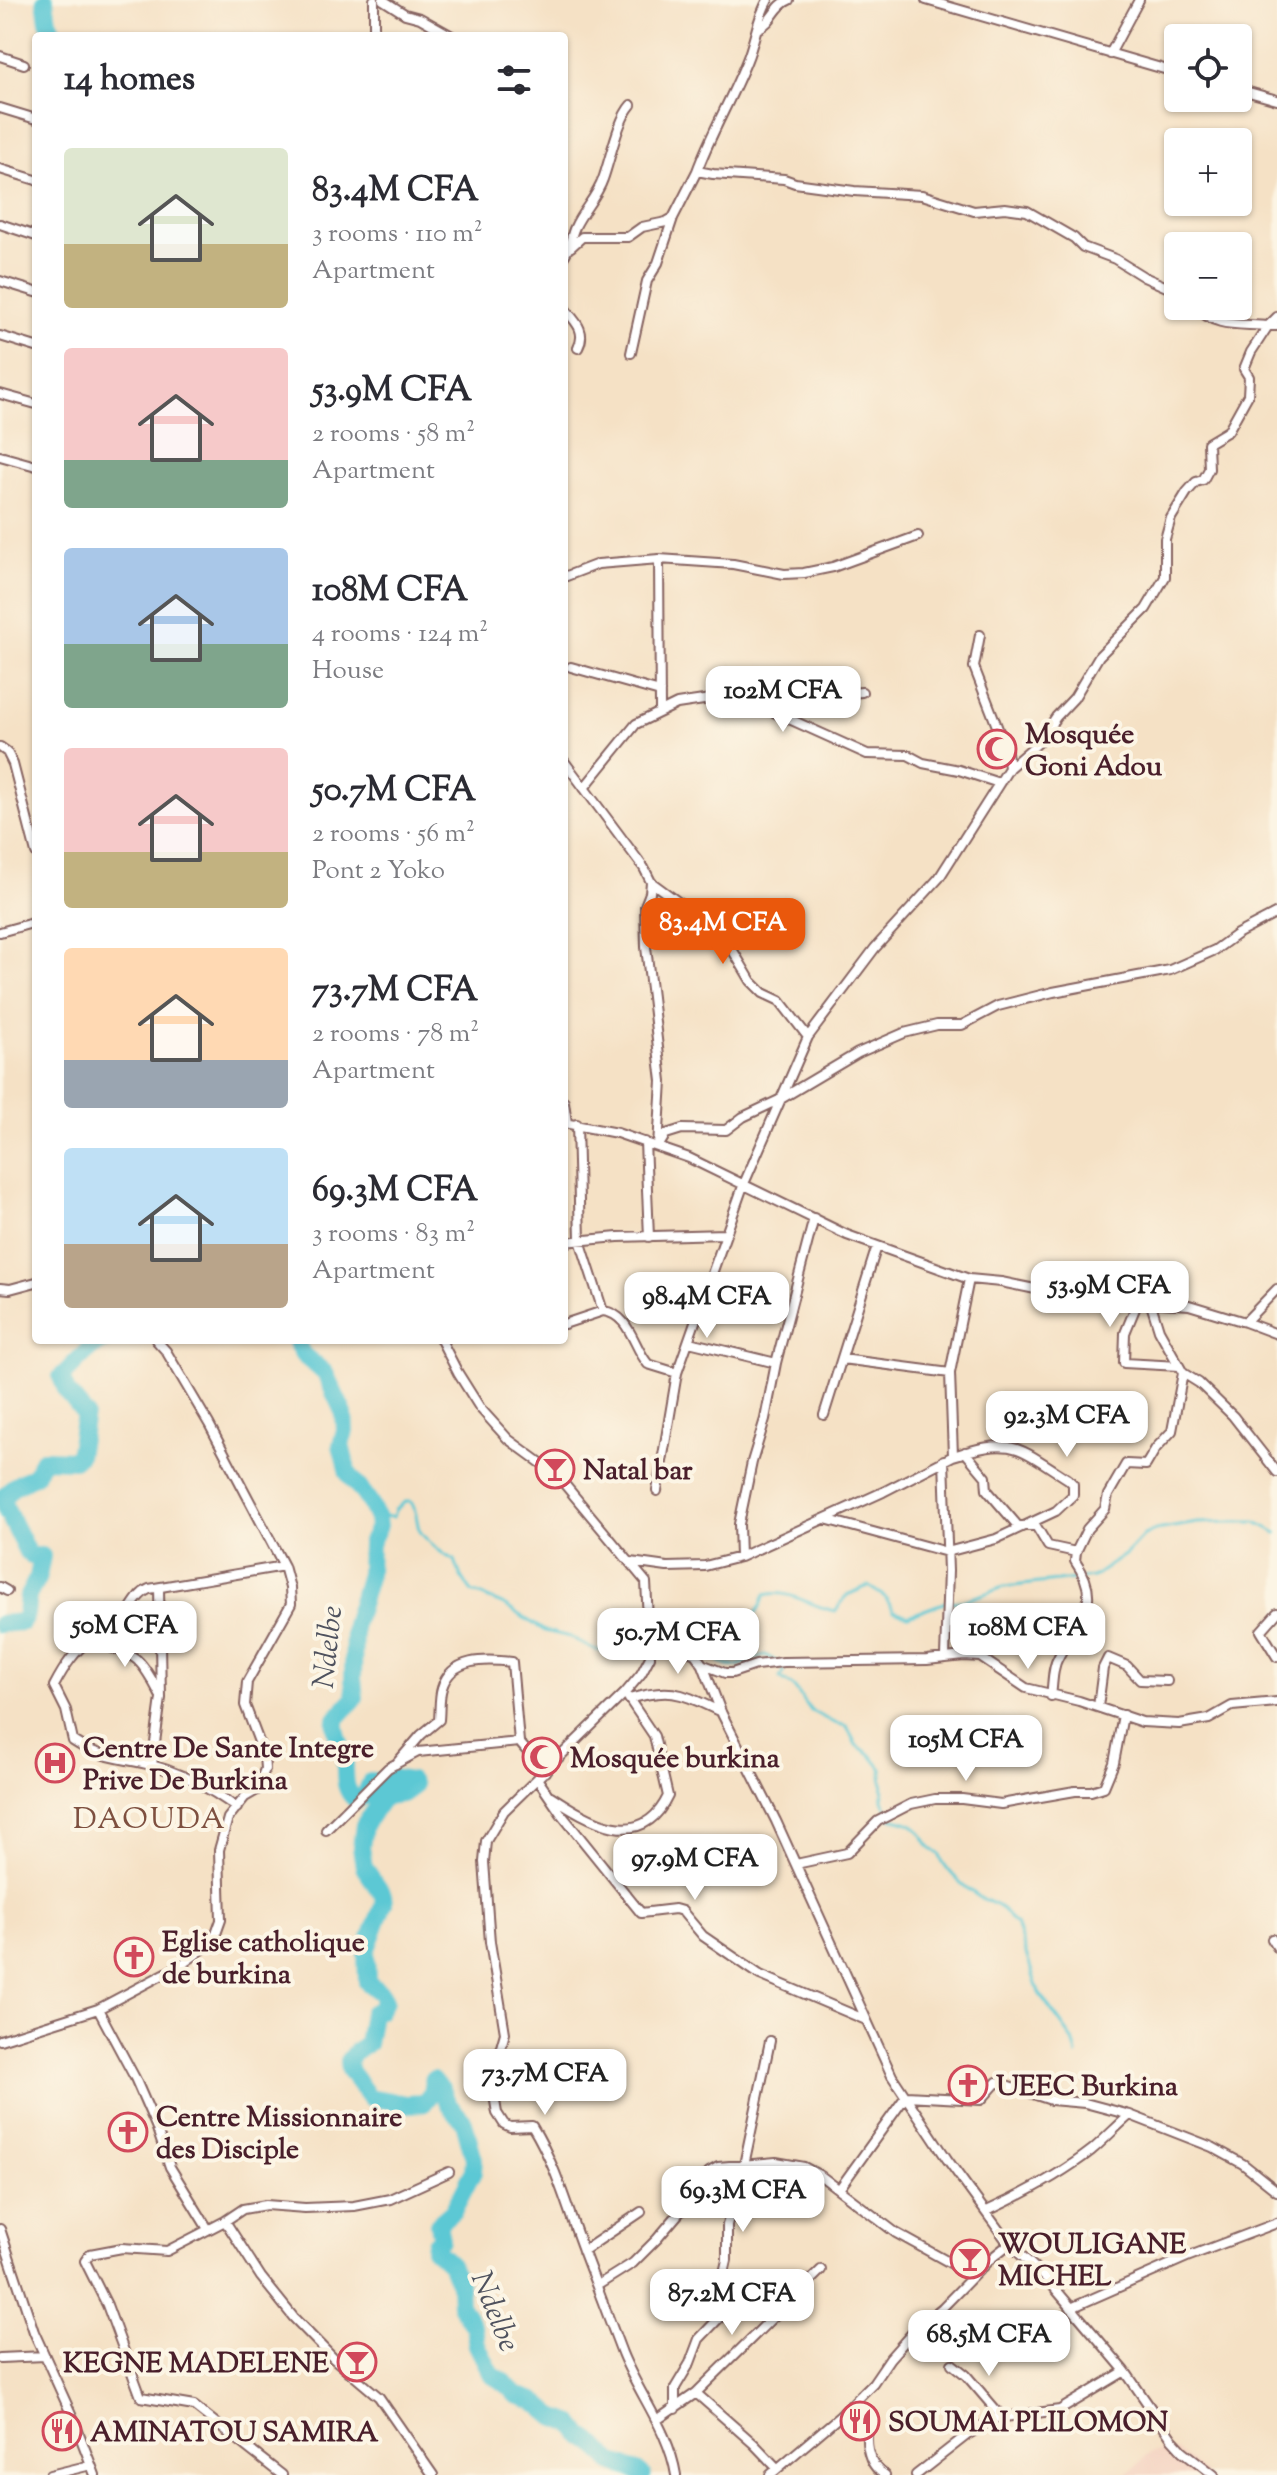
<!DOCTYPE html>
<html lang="en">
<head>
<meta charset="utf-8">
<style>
	body { margin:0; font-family:"Sorts Mill Goudy",serif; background:#f2f2f3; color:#2b2b33; height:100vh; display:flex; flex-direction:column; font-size:30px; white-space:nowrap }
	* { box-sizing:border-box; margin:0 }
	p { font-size:26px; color:#7c7c81 }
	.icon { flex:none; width:44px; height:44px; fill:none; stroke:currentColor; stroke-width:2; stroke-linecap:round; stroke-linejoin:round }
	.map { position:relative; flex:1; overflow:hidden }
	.drawer { position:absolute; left:32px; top:32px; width:536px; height:1312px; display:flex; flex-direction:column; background:#fff; border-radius:8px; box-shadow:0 2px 6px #0004 }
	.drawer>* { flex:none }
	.tools { position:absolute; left:1164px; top:24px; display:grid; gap:16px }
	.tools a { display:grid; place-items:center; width:88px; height:88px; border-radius:8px; background:#fff; box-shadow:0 2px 6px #0004; font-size:40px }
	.price { position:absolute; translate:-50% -68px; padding:0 18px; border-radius:16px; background:#fff; color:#222; font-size:26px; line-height:52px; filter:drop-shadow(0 2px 4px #0008) }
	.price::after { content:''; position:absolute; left:50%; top:48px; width:24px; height:18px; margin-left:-12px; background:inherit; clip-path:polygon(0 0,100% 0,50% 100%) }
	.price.current { background:#ea580c; color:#fff }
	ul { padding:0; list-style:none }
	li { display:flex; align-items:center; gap:24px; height:200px; padding:0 32px }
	li span { display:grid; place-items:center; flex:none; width:224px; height:160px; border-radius:8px; color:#555 }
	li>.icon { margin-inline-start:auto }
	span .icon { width:96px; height:96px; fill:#fffc; stroke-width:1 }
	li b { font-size:34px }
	h2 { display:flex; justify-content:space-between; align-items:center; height:96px; padding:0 32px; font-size:34px }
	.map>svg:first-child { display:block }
	.built { fill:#f4d3c1 }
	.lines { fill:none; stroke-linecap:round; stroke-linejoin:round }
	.stream { stroke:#5cc8d4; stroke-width:3 }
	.river { stroke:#5cc8d4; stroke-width:18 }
	.minor-casing { stroke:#866361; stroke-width:12 }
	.minor { stroke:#fff; stroke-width:8 }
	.labels { text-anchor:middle; stroke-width:8; stroke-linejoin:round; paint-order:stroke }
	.poi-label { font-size:28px; font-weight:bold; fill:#4a1f2b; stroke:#fcf5e5; text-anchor:start }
	.water-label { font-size:30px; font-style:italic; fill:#4f525e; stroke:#fcf5e5 }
	.neighbourhood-label { font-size:30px; letter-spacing:2px; fill:#7e5040; stroke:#fcf5e5 }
</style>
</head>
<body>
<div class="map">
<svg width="1277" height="2475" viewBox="0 0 1277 2475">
	<rect width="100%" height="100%" fill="#fcf5e5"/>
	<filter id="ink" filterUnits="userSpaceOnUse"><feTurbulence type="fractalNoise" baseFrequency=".0125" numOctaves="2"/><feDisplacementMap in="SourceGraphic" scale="16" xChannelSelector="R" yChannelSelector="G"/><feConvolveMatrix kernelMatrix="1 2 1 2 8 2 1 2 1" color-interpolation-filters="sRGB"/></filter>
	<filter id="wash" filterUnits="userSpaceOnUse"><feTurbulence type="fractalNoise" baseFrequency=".006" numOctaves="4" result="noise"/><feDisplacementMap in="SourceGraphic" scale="32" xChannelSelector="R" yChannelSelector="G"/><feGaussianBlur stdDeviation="1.8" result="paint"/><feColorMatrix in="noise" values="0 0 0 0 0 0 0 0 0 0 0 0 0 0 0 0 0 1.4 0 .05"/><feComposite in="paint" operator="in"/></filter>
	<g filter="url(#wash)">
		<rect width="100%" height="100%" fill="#f5e1c5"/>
		<path class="built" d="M1168,2450l10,1 29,24h-81l23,-22z"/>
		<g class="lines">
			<path class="stream" d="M376,1516l17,1 2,-7 10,-8h6c6,9 5,17 8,27 3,8 27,29 36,31l6,17 11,15 30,12 43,27 25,6 24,13 17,3 6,-33 7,-8c31,1 36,6 58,25l11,-4 12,2
				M705,1635l16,-14c28,0 34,2 44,-26 25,-7 47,13 71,16l11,-16 21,-9 17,11 9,14 14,5 38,-14 17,-1 41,-14 89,-10 33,-23 18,-19 12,-5 41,-7 35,-1h24l21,11
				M705,1635c2,13 15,33 29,31 10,0 21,-9 31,-11l11,6
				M782,1666l1,7 -3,5 14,9 17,24 23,12 13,3 9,19 14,9 12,15 1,31 8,18c6,2 14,3 20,6 13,7 15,24 28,30 7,18 24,32 40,43 8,4 17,7 24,13 6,5 5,10 13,14l23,69 34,47 4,15"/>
			<path class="river" d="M45,0l3,21 8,15
				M295,1340l8,15 22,18 14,30 5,11 1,17 -4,14 7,28 21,28 8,18 1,8 -8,17 -1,30 -15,51 -1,54 2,19 -19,21c-2,15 6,25 8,38 3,17 -3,31 12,43l9,-5 6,-14 8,1 12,-4 19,3 3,5 -11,8 -18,2 -20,29 -3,22 3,20 19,28 1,8 -18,48 1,31 14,11 4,7 -6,10 -7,3 -5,31 -12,8 -7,9 1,9 20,27 38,7 17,-1 7,-9 2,-14 9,9 6,15 16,18 10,37 -1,13 -8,16 -12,23 -15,13 3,15 -6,4 -1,6 16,15 9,19 1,22 14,23 3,17 15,30 13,8 11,12 19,6 19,16 19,7 9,12 14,9 16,17 25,9 5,4
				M0,1624l22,-2 4,-8 2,-18 10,-19 4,-21h-11l-4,-4 -22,-45 -1,-10 9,-10 22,-12 8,-16 31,1 4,-4 7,-42 -18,-22 -6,-15c15,-13 27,-32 46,-37"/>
		</g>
	</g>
	<g filter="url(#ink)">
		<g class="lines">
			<defs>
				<path id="minor" d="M383,0l22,14 15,4 32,18
					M926,0l252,73
					M759,28c14,-6 16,-23 30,-28
					M374,36v-36
					M1110,54l29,-54
					M0,56l24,8
					M1238,89l39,11
					M0,108l36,11
					M0,169l36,11
					M697,171c14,-38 35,-73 50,-111 8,-19 10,-42 21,-60
					M0,224l36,12
					M571,247l11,-10h46l14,-10 24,-5 7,-4
					M564,256c7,-9 6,-19 11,-29 7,-16 22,-30 28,-48 7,-19 15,-60 28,-74
					M0,281l36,11
					M1195,306c20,23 46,17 73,20l9,-9
					M564,308c11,13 23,23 14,40
					M0,336l36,11
					M631,353l16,-72 11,-18 15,-45 24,-47 16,3 71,5 11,4 59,8 68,4 52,16 31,-3 22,3 47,27 9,9 32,12 29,18 34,15
					M0,394l36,10
					M0,456l36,10
					M659,559l1,151
					M564,577l34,-13 61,-5 74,5 51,10 20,-1 29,-6 85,-31
					M980,635l-6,32 33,85 2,16
					M571,667l89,25
					M748,702l114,-10
					M0,747l7,5 6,12 23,89
					M564,761l80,107 7,14 -1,11 -5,13 1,41 16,134 -4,65
					M584,788l52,-64 41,-20 40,-6 50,11 100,45 41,1 15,8 36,7 40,13
					M651,882l64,47 14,15 22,37 12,12 17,8 28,36
					M0,932l36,-10
					M564,1102l3,21
					M564,1123l53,10 72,25 158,77 122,44 32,3 68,14 120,9 56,17 32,12
					M577,1124l3,116 23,71
					M645,1142l4,95
					M658,1147l8,-13 16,-5 44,1 17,-13 36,-17 79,-47 46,-20 33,-8h25l36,-19 55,-14 117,-22 45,-20 22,-16 40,-21
					M564,1242l54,-5 107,-3
					M0,1288l10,1 26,-7
					M1139,1299l-14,34 -1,30 55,3
					M1150,1301l9,29 24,43 16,10 34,33 44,56
					M1245,1322l32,-33
					M564,1324l39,-13c27,3 30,36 45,53l29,9
					M441,1340l17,33 22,35 28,31 48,35 90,108 4,75 -9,17 -16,19 -121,118 -18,30 -2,21 6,80 15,91 -10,35 -2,21 4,24 7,11 6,3 22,-1c24,39 35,82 51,124 13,34 26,69 39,103 17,42 47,78 54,122
					M689,1342l87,21
					M842,1359l108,14
					M824,1415l53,-169
					M965,1452l21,25 1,13 31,36h18l12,20 28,6
					M944,1460l4,111 -3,86
					M657,1491l20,-118 66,-187 65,-149 67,-89 64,-70 70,-110 30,-26 17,-25 18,-19 25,-42 47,-47 19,-32v-38l6,-21 16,-26 9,-10 7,-2 6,-11 -1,-26 20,-12 20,-36 1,-18 -5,-8 7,-17 17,-26h9
					M825,1519l122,33 49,-13 60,-28 17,-16v-11l-5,-5c-52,-33 -54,-42 -115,-23
					M740,1557l-1,-33 13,-62 13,-43 11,-56 38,-145
					M631,1562l36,5 38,-1 35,-9 143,-65 70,-36 -3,-83 19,-94
					M0,1587l7,4
					M1277,1613l-16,18 16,26
					M649,1634l46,20 8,11 18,47 55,109 116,255 55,83 62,85 38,35 78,92 47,68 11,12 31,24
					M89,1640c45,16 48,10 71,55
					M704,1665l21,8h7l24,-8 27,-3 144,-2 37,-4 16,1 46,31 53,13 63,21 37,2 30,-5 23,-13 45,-4
					M1051,1696c2,-12 1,-28 7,-38 19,-38 47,-54 17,-97l1,-9 11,-23 18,-20 3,-14 18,-31 20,1 10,-17 16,-17 11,-58
					M629,1699c44,-13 53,-5 92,13
					M1098,1707l5,-39 5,-10 19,8 13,14 27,1
					M396,1764l25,-29 18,-15c1,-10 0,-23 3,-32 9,-31 44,-29 70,-26l7,80 26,30
					M152,1765l9,-67 -2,-110
					M538,1780l24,35 79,98 34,-4 7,2 21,25 57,39 106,45
					M551,1796c38,25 90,57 117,0l-14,-60 -29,-43
					M237,1808c-26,-19 -54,-35 -86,-43 -28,-7 -53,-7 -78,-24l-7,-31 -12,-24c10,-19 21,-36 39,-49 10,-6 19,-8 27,-16 12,-10 15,-26 29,-32l135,-23
					M326,1830l62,-62 30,-16 101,-10
					M796,1864l51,-11 31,-32 33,-17 24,-5h27l39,5 74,-13h16l13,-4 10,-24 9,-48
					M1272,1939l5,8
					M98,2009l37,69 21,48 14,41 38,62
					M0,2040l98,-31 83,-44 22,-16 13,-15 5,-14 -2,-70 9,-32 17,-21 12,-7 8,-21 -1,-14 -19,-50 2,-23 44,-78 -1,-16 -6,-22 -75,-142 -43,-73 -10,-11
					M840,2188l66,-92 75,4 16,-18 54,18 34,3 45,12 82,32 31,17 34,27
					M987,2211c37,-17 73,-36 105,-61 13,-11 25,-24 38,-35
					M225,2221l36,56 33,41 40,41 45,38 54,78
					M0,2229l34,103 39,86 22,57
					M583,2251l58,-39
					M598,2285l35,-22 24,-24 23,-27 29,-40 9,-5 58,-5 28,5 17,9 75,57 67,37 8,8
					M1071,2308l116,-51 90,-34
					M0,2358l45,-2
					M952,2364l14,11 36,42
					M696,2393l58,51 23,24
					M856,2400l14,19c-6,19 -4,45 15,56
					M675,2409v-21l15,-25 9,-24 24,-25 -12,-15 15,-12 -2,-14 3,-13v-35l17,-60 26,-124
					M657,2420l39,-27 125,-123
					M50,2475l41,-10
					M282,2475l-88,-69 -53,-9 -34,-92 -22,-44 5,-7 32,-6 45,3 58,-30 18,-12 23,-4 39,3 49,-2 36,-7 59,-27
					M770,2475l70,-59 33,-33 17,-25 24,-27 28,-23 46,-47 21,-17
					M916,2475l51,-40 29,-17 64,-8 65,-39"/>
			</defs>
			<use href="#minor" class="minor-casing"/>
			<use href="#minor" class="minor"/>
		</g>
	</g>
	<defs>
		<symbol id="mosque-ring" viewBox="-11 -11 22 22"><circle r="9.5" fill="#fcf5e5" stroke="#d1495b" stroke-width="1.5"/><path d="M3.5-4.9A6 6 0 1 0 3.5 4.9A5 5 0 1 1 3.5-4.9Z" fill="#d1495b"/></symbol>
		<symbol id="bar-ring" viewBox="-11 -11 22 22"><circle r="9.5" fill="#fcf5e5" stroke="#d1495b" stroke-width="1.5"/><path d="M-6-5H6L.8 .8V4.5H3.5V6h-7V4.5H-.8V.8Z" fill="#d1495b"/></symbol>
		<symbol id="hospital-ring" viewBox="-11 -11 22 22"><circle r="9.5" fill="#fcf5e5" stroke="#d1495b" stroke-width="1.5"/><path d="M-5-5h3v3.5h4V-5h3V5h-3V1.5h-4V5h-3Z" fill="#d1495b"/></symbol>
		<symbol id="church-ring" viewBox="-11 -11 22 22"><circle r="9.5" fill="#fcf5e5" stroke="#d1495b" stroke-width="1.5"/><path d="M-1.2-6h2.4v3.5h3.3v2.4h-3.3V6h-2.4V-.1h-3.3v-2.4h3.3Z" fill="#d1495b"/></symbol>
		<symbol id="restaurant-ring" viewBox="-11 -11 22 22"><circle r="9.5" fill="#fcf5e5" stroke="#d1495b" stroke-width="1.5"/><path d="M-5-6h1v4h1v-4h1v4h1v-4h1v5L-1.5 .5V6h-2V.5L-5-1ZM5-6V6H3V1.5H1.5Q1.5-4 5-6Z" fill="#d1495b"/></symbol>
	</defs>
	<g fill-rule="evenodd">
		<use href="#mosque-ring" x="975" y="727" width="44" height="44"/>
		<use href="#bar-ring" x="533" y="1447" width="44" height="44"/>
		<use href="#mosque-ring" x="520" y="1735" width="44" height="44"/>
		<use href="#hospital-ring" x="33" y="1741" width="44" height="44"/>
		<use href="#church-ring" x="112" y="1935" width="44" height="44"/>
		<use href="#church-ring" x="946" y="2063" width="44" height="44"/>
		<use href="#church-ring" x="106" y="2110" width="44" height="44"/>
		<use href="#bar-ring" x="948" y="2237" width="44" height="44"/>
		<use href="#bar-ring" x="335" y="2340" width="44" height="44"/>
		<use href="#restaurant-ring" x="838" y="2399" width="44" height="44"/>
		<use href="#restaurant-ring" x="40" y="2409" width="44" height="44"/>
	</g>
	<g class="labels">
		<g class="poi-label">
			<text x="1025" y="743">Mosquée<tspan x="1025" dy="32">Goni Adou</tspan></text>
			<text x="583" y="1479">Natal bar</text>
			<text x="83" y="1757">Centre De Sante Integre<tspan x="83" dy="32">Prive De Burkina</tspan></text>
			<text x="570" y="1767">Mosquée burkina</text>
			<text x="162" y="1951">Eglise catholique<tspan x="162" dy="32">de burkina</tspan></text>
			<text x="996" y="2095">UEEC Burkina</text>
			<text x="156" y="2126">Centre Missionnaire<tspan x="156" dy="32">des Disciple</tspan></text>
			<text x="998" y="2253">WOULIGANE<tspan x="998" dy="32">MICHEL</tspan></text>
			<text x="329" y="2372" text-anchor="end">KEGNE MADELENE</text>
			<text x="888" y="2431">SOUMAI PLILOMON</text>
			<text x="90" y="2441">AMINATOU SAMIRA</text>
		</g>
		<g class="water-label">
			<text transform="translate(327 1647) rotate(-84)" y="10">Ndelbe</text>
			<text transform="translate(496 2311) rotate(68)" y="10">Ndelbe</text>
		</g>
		<g class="neighbourhood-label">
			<text x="150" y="1828">DAOUDA</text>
		</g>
	</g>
</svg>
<div class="tools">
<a><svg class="icon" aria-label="locate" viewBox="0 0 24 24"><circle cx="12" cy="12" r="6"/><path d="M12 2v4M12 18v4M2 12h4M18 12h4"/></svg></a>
<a>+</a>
<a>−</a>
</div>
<b class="price" style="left:783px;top:734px">102M CFA</b>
<b class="price current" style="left:723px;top:966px">83.4M CFA</b>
<b class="price" style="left:1110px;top:1329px">53.9M CFA</b>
<b class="price" style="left:707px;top:1340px">98.4M CFA</b>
<b class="price" style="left:1067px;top:1459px">92.3M CFA</b>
<b class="price" style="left:125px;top:1669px">50M CFA</b>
<b class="price" style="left:1028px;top:1671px">108M CFA</b>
<b class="price" style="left:678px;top:1676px">50.7M CFA</b>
<b class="price" style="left:966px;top:1783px">105M CFA</b>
<b class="price" style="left:695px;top:1902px">97.9M CFA</b>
<b class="price" style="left:545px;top:2117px">73.7M CFA</b>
<b class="price" style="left:743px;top:2234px">69.3M CFA</b>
<b class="price" style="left:732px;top:2337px">87.2M CFA</b>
<b class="price" style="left:989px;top:2378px">68.5M CFA</b>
<section class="drawer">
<h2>14 homes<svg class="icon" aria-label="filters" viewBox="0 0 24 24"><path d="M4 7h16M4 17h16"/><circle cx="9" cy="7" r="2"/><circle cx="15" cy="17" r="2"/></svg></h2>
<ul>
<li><span style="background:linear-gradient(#dfe7d0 60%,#c2b280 0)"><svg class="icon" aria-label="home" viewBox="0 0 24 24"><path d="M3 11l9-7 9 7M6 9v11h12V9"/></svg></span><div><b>83.4M CFA</b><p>3 rooms · 110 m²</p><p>Apartment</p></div></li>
<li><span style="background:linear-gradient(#f6c9c9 70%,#7fa58c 0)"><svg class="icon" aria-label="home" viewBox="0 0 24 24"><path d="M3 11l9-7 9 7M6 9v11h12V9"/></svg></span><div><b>53.9M CFA</b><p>2 rooms · 58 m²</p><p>Apartment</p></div></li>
<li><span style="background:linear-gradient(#a9c7e8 60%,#7fa58c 0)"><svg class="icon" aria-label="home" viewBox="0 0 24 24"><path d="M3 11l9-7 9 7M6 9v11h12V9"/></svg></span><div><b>108M CFA</b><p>4 rooms · 124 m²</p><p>House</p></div></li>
<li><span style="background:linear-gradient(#f6c9c9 65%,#c2b280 0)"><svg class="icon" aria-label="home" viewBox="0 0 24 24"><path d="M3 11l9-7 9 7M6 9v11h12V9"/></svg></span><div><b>50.7M CFA</b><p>2 rooms · 56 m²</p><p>Pont 2 Yoko</p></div></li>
<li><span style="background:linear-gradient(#ffd9b3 70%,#9aa5b1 0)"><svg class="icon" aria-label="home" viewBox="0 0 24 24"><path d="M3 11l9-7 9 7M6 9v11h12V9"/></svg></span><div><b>73.7M CFA</b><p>2 rooms · 78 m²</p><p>Apartment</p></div></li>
<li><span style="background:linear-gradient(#bfe0f5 60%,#b9a48a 0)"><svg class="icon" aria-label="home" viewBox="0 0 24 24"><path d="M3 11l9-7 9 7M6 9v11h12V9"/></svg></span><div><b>69.3M CFA</b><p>3 rooms · 83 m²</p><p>Apartment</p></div></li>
</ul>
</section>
</div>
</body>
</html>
